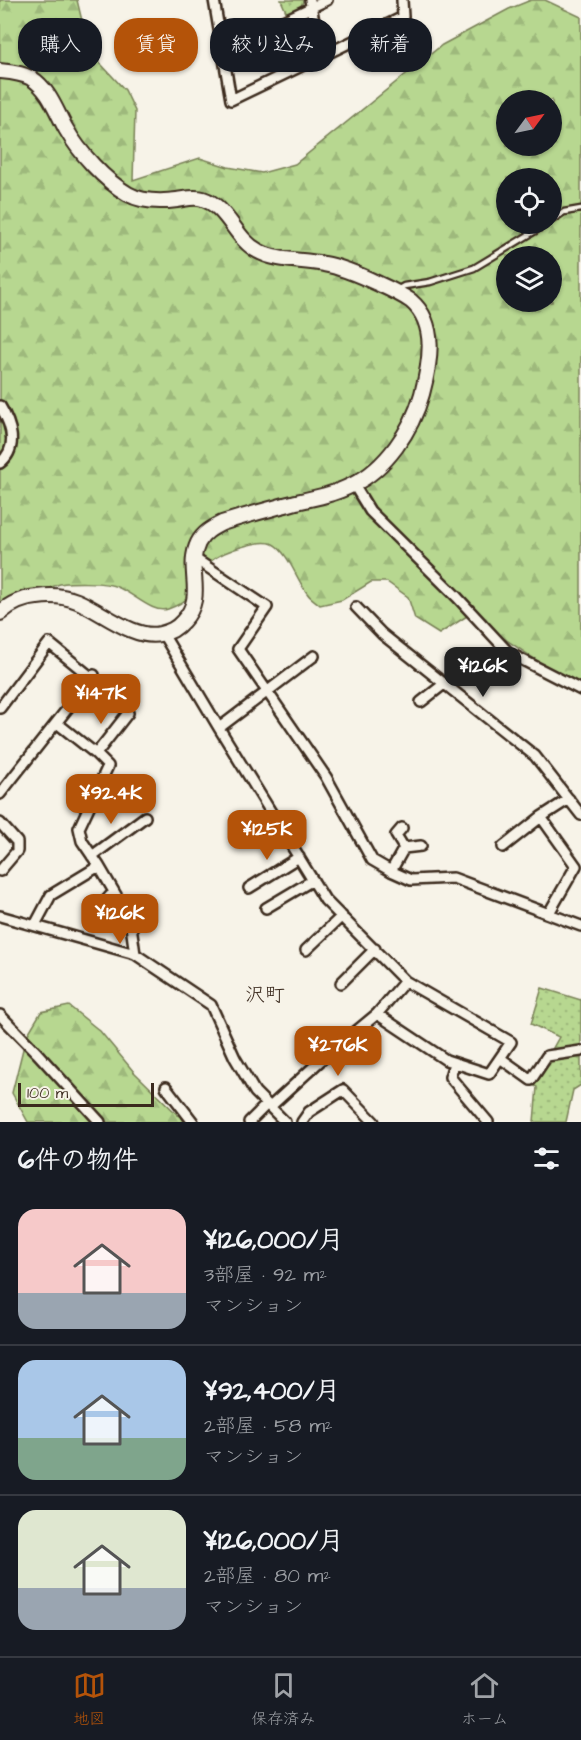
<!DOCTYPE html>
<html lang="ja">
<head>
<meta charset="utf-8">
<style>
	body { margin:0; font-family:"Architects Daughter","Klee One",sans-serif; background:#20242c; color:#f1f3f6; height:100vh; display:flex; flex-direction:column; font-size:22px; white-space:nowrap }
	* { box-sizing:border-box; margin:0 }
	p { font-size:20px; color:#9ea1a6 }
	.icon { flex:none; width:33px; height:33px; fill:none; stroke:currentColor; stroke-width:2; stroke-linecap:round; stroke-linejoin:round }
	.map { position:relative; height:1122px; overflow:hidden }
	.panel { display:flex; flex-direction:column; background:#171b24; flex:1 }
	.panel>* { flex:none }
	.top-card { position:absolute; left:18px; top:18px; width:546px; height:54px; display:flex; gap:12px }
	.needle { width:39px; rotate:57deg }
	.controls { position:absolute; left:496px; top:90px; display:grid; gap:12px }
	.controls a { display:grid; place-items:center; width:66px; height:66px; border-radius:50%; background:#171b24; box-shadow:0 2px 4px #0004; font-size:30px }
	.scale { position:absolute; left:18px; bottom:15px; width:136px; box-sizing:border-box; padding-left:6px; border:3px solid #3b2a1e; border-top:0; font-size:16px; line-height:21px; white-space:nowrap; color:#3b2a1e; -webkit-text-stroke:4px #f7f3e8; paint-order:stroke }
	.price { position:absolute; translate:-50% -51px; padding:0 14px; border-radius:12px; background:#b45309; color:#fff; font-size:20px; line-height:39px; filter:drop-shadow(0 2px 3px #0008) }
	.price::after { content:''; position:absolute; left:50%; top:36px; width:18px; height:14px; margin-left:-9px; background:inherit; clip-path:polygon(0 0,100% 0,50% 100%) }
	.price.selected { background:#222; color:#fff }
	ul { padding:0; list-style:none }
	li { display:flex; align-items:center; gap:18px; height:150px; padding:0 18px }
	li+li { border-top:2px solid #363941 }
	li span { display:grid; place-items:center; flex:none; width:168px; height:120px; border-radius:18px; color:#555 }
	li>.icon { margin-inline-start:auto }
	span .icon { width:72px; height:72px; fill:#fffc; stroke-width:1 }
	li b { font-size:26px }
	h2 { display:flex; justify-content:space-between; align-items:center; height:72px; padding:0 18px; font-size:26px }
	.pill { padding:0 21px; border-radius:24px; background:#171b24; box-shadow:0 2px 4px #0004; font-size:21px; line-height:54px }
	.pill.selected { background:#b45309; color:#fff }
	.dock { display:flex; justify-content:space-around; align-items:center; height:84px; border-top:2px solid #363941; background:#171b24; font-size:16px; color:#9ea1a6 }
	.dock a { display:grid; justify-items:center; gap:3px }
	.dock .selected { color:#b45309 }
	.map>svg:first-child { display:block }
	.grass { fill:url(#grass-dots); stroke:#798057; stroke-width:1.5 }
	.forest { fill:url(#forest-firs); stroke:#798057; stroke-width:1.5; fill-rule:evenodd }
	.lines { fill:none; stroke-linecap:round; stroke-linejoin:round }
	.lane-casing { stroke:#3b2a1e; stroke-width:9 }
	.street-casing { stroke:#3b2a1e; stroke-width:14 }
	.secondary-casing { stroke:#3b2a1e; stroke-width:18 }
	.lane { stroke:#f7f3e8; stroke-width:4.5 }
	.street { stroke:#f7f3e8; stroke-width:9 }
	.secondary { stroke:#f7f3e8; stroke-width:14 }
	.labels { text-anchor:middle; stroke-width:5; stroke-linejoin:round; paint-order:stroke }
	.neighbourhood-label { font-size:20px; fill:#3b2a1e; stroke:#f7f3e8 }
</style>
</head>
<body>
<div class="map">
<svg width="581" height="1122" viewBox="0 0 581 1122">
	<defs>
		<pattern id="grass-dots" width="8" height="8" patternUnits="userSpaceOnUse" patternTransform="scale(1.5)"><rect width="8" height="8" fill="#b7d790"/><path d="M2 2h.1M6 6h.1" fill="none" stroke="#9eb97c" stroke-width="1.8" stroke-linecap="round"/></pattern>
		<pattern id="forest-firs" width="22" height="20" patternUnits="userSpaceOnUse" patternTransform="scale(1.5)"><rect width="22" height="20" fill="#b7d790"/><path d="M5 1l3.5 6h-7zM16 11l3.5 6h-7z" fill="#9eb97c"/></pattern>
	</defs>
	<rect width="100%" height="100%" fill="#f7f3e8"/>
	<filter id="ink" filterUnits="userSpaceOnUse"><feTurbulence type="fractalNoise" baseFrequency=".0167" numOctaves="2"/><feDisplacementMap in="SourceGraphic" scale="12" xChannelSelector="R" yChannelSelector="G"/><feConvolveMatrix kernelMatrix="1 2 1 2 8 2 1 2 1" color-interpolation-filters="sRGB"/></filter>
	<g filter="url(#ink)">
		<path class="grass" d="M281,0h22c-1,9 -9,11 -16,14z
			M542,988l39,12v85l-8,5 -7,32h-32l3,-35 -5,-2 27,-48 -28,-13z"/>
		<path class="forest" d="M0,0h77l6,25 17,38 25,27 10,21 -2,69 67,-22 28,9 34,6 33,-9 147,-119 67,-36 22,-9h14l36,17v673l-91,-61 -23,-13 -28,18 -24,-15 -7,-22 -21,-15h-16l-29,18 -22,5c-4,-4 -10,-7 -13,-12 -10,-13 -19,-41 -34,-49 -13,-6 -55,9 -64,19 -18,19 -9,35 -41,46 -17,6 -39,-21 -57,-24 -12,-3 -39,-3 -51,-1 -17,4 -44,23 -60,33zM507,100h45v46h-45zM507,178h45v46h-45zM507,256h45v46h-45z
			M69,1006l31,25 34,41 51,50h-157l-16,-29 14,-56 15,-25z"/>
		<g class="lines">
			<defs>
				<path id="lane" d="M552,220l12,-8 17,-3
					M397,290l7,-4 26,-4 44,-14 73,-44"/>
				<path id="street" d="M214,0l17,100 172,-83 -1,-17
					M310,0l11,58
					M222,50l105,-50
					M0,406c11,18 19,42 0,57
					M354,485l16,26 87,86 52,56 72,37
					M194,558l73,49 -29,42 88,128 46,83 19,11 20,9 42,-2 128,48
					M356,607l26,27 153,122 46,59
					M163,634l56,94 106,172 80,81 106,61 -22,32 -43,-14 -69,-46 -57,47 -50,46
					M421,702l23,-18
					M0,708l49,-65 43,35
					M57,723l39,31 12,12 -29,62 3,13 17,25 31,53 5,35 76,51 24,53 20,34 30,30
					M219,728l95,-72
					M96,754l32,-41
					M0,794l94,-119
					M541,817l35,49 -27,47
					M0,823l17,19v9l-17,20
					M402,828l-6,7 8,13 17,-2
					M503,847l38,-30 28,-18
					M92,856l53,-39
					M391,871l13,-23
					M249,888l50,-31
					M266,908l47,-28
					M97,911l13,-15 5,-2
					M0,916l135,38
					M35,925l16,-30 48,-29
					M306,950l36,-34
					M341,983l34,-34
					M377,1014l28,-33
					M0,1015l37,38 63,69
					M500,1058l31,22 16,-24 34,-5
					M454,1063l-4,14 38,45
					M166,1087l27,35
					M249,1122l18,-18
					M302,1122l7,-10 34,-22 31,32"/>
				<path id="secondary" d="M0,71c10,1 22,2 31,7 18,11 25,33 35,51 13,23 39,52 62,65 14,8 33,8 49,6 9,-1 17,-4 26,-1 25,8 32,40 55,52 19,11 44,8 66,13 18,3 38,12 55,20 11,5 22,10 32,17 27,23 19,63 11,93 -10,36 -36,75 -70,91 -17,9 -37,13 -56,17 -25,7 -50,13 -74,21 -10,5 -19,10 -24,20 -13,27 9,53 -15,78 -7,8 -13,11 -23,13 -26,6 -59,-23 -83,-33 -12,-5 -27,-6 -40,-4 -14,1 -27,7 -37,16"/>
			</defs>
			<use href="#lane" class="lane-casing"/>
			<use href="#street" class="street-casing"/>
			<use href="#secondary" class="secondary-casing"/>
			<use href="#lane" class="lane"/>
			<use href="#street" class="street"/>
			<use href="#secondary" class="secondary"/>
		</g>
	</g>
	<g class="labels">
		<g class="neighbourhood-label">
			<text x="265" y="1001">沢町</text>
		</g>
	</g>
</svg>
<div class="controls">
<a><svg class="needle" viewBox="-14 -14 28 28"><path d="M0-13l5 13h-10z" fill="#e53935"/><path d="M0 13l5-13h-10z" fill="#9ea1a6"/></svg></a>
<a><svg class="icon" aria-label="locate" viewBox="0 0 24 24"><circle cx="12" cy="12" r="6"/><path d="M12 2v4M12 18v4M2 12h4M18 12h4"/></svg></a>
<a><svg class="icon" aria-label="layers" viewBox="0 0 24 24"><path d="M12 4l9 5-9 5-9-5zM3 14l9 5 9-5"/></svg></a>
</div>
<div class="scale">100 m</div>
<b class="price selected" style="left:483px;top:698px">¥126K</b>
<b class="price" style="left:101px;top:725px">¥147K</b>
<b class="price" style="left:111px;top:825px">¥92.4K</b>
<b class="price" style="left:267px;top:861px">¥125K</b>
<b class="price" style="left:120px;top:945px">¥126K</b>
<b class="price" style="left:338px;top:1077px">¥276K</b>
<div class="top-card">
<a class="pill">購入</a>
<a class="pill selected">賃貸</a>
<a class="pill">絞り込み</a>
<a class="pill">新着</a>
</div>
</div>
<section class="panel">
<h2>6件の物件<svg class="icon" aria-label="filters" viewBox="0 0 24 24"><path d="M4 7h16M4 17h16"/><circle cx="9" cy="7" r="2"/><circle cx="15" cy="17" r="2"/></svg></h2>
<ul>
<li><span style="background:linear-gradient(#f6c9c9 70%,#9aa5b1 0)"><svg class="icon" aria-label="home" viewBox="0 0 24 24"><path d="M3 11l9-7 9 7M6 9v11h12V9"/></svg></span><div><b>¥126,000/月</b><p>3部屋 · 92 m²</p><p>マンション</p></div></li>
<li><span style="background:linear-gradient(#a9c7e8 65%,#7fa58c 0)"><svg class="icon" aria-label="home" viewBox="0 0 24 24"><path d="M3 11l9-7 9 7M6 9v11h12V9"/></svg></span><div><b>¥92,400/月</b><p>2部屋 · 58 m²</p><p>マンション</p></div></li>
<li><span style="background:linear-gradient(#dfe7d0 65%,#9aa5b1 0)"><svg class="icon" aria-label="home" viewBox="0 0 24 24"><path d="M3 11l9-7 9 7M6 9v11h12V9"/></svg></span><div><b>¥126,000/月</b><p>2部屋 · 80 m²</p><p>マンション</p></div></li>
</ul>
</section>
<nav class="dock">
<a class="selected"><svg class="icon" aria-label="map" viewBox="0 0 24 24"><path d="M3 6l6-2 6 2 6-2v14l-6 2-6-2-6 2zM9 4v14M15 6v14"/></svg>地図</a>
<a><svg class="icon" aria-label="saved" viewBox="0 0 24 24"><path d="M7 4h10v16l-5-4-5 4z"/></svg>保存済み</a>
<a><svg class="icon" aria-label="home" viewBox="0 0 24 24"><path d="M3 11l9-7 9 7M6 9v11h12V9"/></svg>ホーム</a>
</nav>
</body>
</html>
